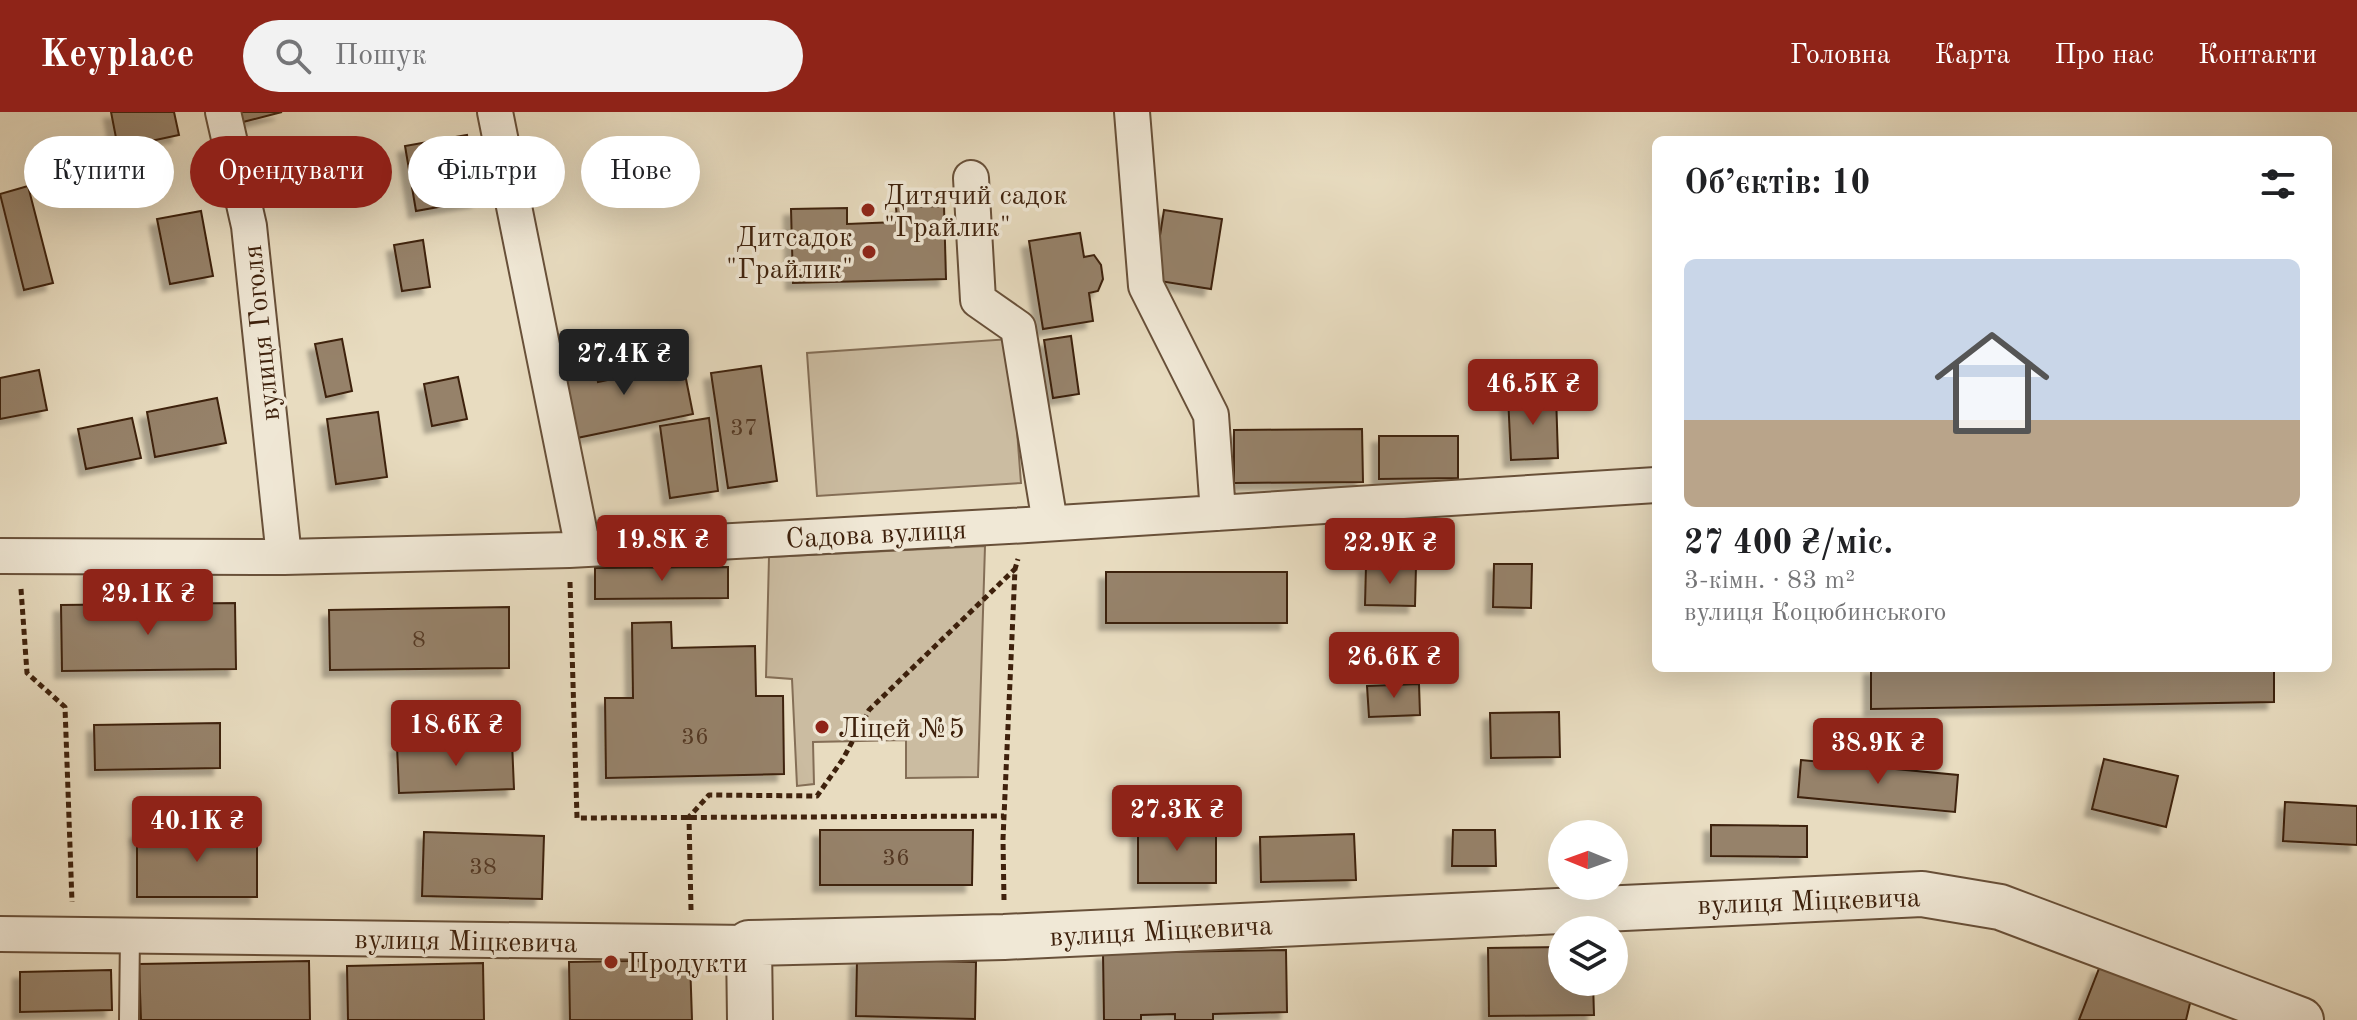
<!DOCTYPE html>
<html lang="uk">
<head>
<meta charset="utf-8">
<style>
	body { margin:0; font-family:"Old Standard TT",serif; background:#f2f2f2; color:#202124; height:100vh; display:flex; flex-direction:column; font-size:30px; white-space:nowrap }
	* { box-sizing:border-box; margin:0 }
	p { font-size:26px; color:#757577 }
	.icon { flex:none; width:44px; height:44px; fill:none; stroke:currentColor; stroke-width:2; stroke-linecap:round; stroke-linejoin:round }
	.map { position:relative; flex:1; overflow:hidden }
	.drawer { position:absolute; left:1652px; top:24px; width:680px; height:536px; display:flex; flex-direction:column; background:#fff; border-radius:12px; box-shadow:0 8px 32px #0002 }
	.drawer>* { flex:none }
	.hud { position:absolute; left:24px; top:24px; width:760px; height:72px; display:flex; gap:16px }
	.needle { width:52px; rotate:271deg }
	.fabs { position:absolute; left:1548px; top:708px; display:grid; gap:16px }
	.fabs a { display:grid; place-items:center; width:80px; height:80px; border-radius:50%; background:#fff; box-shadow:0 8px 32px #0002; font-size:40px }
	.price { position:absolute; translate:-50% -68px; padding:0 18px; border-radius:8px; background:#8f2418; color:#fff; font-size:26px; line-height:52px; filter:drop-shadow(0 2px 4px #0008) }
	.price::after { content:''; position:absolute; left:50%; top:48px; width:24px; height:18px; margin-left:-12px; background:inherit; clip-path:polygon(0 0,100% 0,50% 100%) }
	.price.active { background:#222; color:#fff }
	ul { padding:0; list-style:none }
	li { display:grid; align-content:center; gap:16px; height:424px; padding:0 32px }
	li span { display:grid; place-items:center; height:248px; border-radius:12px; color:#555 }
	li>.icon { margin-inline-start:auto }
	span .icon { width:144px; height:144px; fill:#fffc; stroke-width:1 }
	li b { font-size:34px }
	h2 { display:flex; justify-content:space-between; align-items:center; height:96px; padding:0 32px; font-size:34px }
	.chip { padding:0 28px; border-radius:36px; background:#fff; box-shadow:0 8px 32px #0002; font-size:28px; line-height:72px }
	.chip.active { background:#8f2418; color:#fff }
	header { display:flex; align-items:center; gap:48px; box-sizing:border-box; height:112px; padding:0 40px; background:#8f2418; color:#fff }
	header strong { font-size:38px }
	nav { display:flex; gap:44px; margin-inline-start:auto; font-size:28px }
	.search { width:560px; height:72px; background:#f2f2f2; display:flex; align-items:center; gap:20px; box-sizing:border-box; padding:0 28px; border-radius:44px; color:#757577; font-size:30px }
	.map>svg:first-child { display:block }
	.green { fill:#cbbca1; stroke:#846e56; stroke-width:2 }
	.building { fill:#96826a; stroke:#3e210c; stroke-width:2; filter:url(#shadow) }
	.lines { fill:none; stroke-linecap:round; stroke-linejoin:round }
	.service-casing { stroke:#685039; stroke-width:22 }
	.minor-casing { stroke:#685039; stroke-width:38 }
	.tertiary-casing { stroke:#685039; stroke-width:48 }
	.path { stroke:#3e210c; stroke-width:5; stroke-dasharray:6 4; stroke-linecap:butt }
	.service { stroke:#f0e8d6; stroke-width:18 }
	.minor { stroke:#f0e8d6; stroke-width:34 }
	.tertiary { stroke:#f0e8d6; stroke-width:44 }
	.poi-dot { fill:#8f2418; stroke:#f0e8d6; stroke-width:3 }
	.labels { text-anchor:middle; stroke-width:7; stroke-linejoin:round; paint-order:stroke }
	.number-label { font-size:24px; fill:#543924 }
	.poi-label { font-size:28px; fill:#3e210c; stroke:#f0e8d6; text-anchor:start }
	.street-label { font-size:28px; fill:#3e210c; stroke:#f0e8d6 }
</style>
</head>
<body>
<header>
<strong>Keyplace</strong>
<div class="search"><svg class="icon" aria-label="search" viewBox="0 0 24 24"><circle cx="10" cy="10" r="6"/><path d="M15 15l6 6"/></svg>Пошук</div>
<nav><a>Головна</a><a>Карта</a><a>Про нас</a><a>Контакти</a></nav>
</header>
<div class="map">
<svg width="2357" height="908" viewBox="0 0 2357 908">
	<defs>
		<filter id="shadow"><feDropShadow dx="-7" dy="7" stdDeviation="2" flood-color="#0004"/></filter>
	</defs>
	<rect width="100%" height="100%" fill="#e8dcc0"/>
	<filter id="stains"><feTurbulence type="fractalNoise" baseFrequency=".0025" numOctaves="4"/><feColorMatrix values="0 0 0 0 .2 0 0 0 0 .09 0 0 0 0 .02 0 0 0 .5 -.17"/></filter>
	<radialGradient id="worn" r=".72"><stop offset=".6" stop-color="#630" stop-opacity="0"/><stop offset="1" stop-color="#630" stop-opacity=".3"/></radialGradient>
	<path class="green" d="M1010,227l11,144 -204,13 -10,-143z
		M985,434l-7,231 -72,1v-38l-93,2 1,42 -17,2 -5,-107 -26,-2 3,-120z"/>
	<path class="building" d="M111,0h63l5,23 -61,13z
		M240,0h42l-39,10z
		M467,23l11,65 -62,11 -11,-65z
		M28,74l25,97 -29,7 -24,-96z
		M944,94l2,73 -153,4 -2,-74 56,-1v16l50,-2 -1,-15z
		M1164,98l58,9 -11,70 -58,-9z
		M201,99l12,65 -43,8 -13,-65z
		M1080,121l4,24 10,-2 7,10 2,14 -5,12 -9,2 4,28 -50,8 -14,-88z
		M423,128l7,47 -28,4 -8,-46z
		M1071,224l8,58 -26,4 -9,-58z
		M342,227l10,52 -26,6 -11,-53z
		M593,242l5,28 85,-18 10,50 -116,24 -15,-78z
		M761,254l16,115 -49,7 -17,-115z
		M39,258l8,40 -47,9v-41z
		M458,265l9,42 -35,7 -8,-42z
		M1556,282l2,64 -47,2 -3,-64z
		M217,286l9,45 -71,14 -8,-45z
		M378,300l9,65 -51,7 -9,-65z
		M132,306l9,40 -55,11 -8,-40z
		M709,306l9,73 -48,7 -10,-72z
		M1362,317l1,53 -129,1v-53z
		M1379,324h79v42l-79,1z
		M1494,452h38l-1,44 -38,-1z
		M1366,453l50,1 -1,40 -50,-1z
		M728,455v31l-133,1v-31z
		M1106,460h181v51h-181z
		M235,491l1,66 -174,2 -1,-66z
		M509,495v61l-179,2 -1,-60z
		M671,510l1,26 83,-2 1,50h27l1,78 -178,4 -1,-80h28l-1,-75z
		M1871,556h403v34l-403,7z
		M1419,572l1,31 -51,2 -2,-31z
		M1559,600l1,45 -69,1 -1,-45z
		M220,611v45l-125,2 -1,-45z
		M512,630l2,47 -115,4 -2,-47z
		M2104,647l74,17 -12,51 -74,-18z
		M1801,648l157,15 -3,37 -157,-15z
		M2285,690l72,4v39l-74,-4z
		M1138,711h78v60h-78z
		M1711,713l96,1v31l-96,-1z
		M820,718h153l-1,55h-152z
		M1453,718h42l1,36h-44z
		M137,720h120v65h-120z
		M424,720l120,4 -2,63 -120,-3z
		M1354,722l2,46 -95,2 -1,-45z
		M1562,835v35h31l1,33 -105,1 -1,-68z
		M1286,838l1,62 -74,2v6h-38v-6l-34,1v5h-37l-1,-67z
		M857,847l119,3 -1,57 -119,-3z
		M690,848l2,60h-122l-1,-58z
		M309,849l1,59h-169l-2,-56z
		M483,851l1,57h-136l-1,-54z
		M2100,854l92,29 -6,25h-107z
		M111,858l1,40 -92,2v-40z"/>
	<g class="lines">
		<defs>
			<path id="service" d="M129,908l1,-85"/>
			<path id="minor" d="M223,0l26,114 35,331
				M495,0l88,437
				M1132,0l14,174 65,129 7,98
				M971,66l7,122 40,28 32,195
				M0,444l284,1 285,-7 458,-25 629,-40
				M0,822l749,9"/>
			<path id="tertiary" d="M750,908l-1,-77 255,-6 918,-43 78,13 301,113"/>
		</defs>
		<use href="#service" class="service-casing"/>
		<use href="#minor" class="minor-casing"/>
		<use href="#tertiary" class="tertiary-casing"/>
		<path class="path" d="M570,470l7,236 427,-2
			M21,477l6,84 38,34 7,195
			M1004,788l-1,-61 12,-270 3,-10
			M691,798l-2,-93 20,-22 108,1 26,-37 26,-49 146,-141"/>
		<use href="#service" class="service"/>
		<use href="#minor" class="minor"/>
		<use href="#tertiary" class="tertiary"/>
	</g>
	<g class="poi-dot">
		<circle cx="868" cy="98" r="8"/>
		<circle cx="869" cy="140" r="8"/>
		<circle cx="822" cy="615" r="8"/>
		<circle cx="611" cy="850" r="8"/>
	</g>
	<g class="labels">
		<g class="number-label">
			<text x="744" y="323">37</text>
			<text x="419" y="535">8</text>
			<text x="695" y="632">36</text>
			<text x="896" y="753">36</text>
			<text x="483" y="762">38</text>
		</g>
		<g class="poi-label">
			<text x="884" y="92">Дитячий садок<tspan x="884" dy="32">"Грайлик"</tspan></text>
			<text x="853" y="134" text-anchor="end">Дитсадок<tspan x="853" dy="32">"Грайлик"</tspan></text>
			<text x="838" y="625">Ліцей №5</text>
			<text x="627" y="860">Продукти</text>
		</g>
		<g class="street-label">
			<text transform="translate(260 221) rotate(-96)" y="10">вулиця Гоголя</text>
			<text transform="translate(876 421) rotate(-3)" y="10">Садова вулиця</text>
			<text transform="translate(1809 788) rotate(-2)" y="10">вулиця Міцкевича</text>
			<text transform="translate(1161 818) rotate(-3)" y="10">вулиця Міцкевича</text>
			<text transform="translate(466 828) rotate(1)" y="10">вулиця Міцкевича</text>
		</g>
	</g>
	<rect width="100%" height="100%" filter="url(#stains)"/>
	<rect width="100%" height="100%" fill="url(#worn)"/>
</svg>
<div class="fabs">
<a><svg class="needle" viewBox="-14 -14 28 28"><path d="M0-13l5 13h-10z" fill="#e53935"/><path d="M0 13l5-13h-10z" fill="#757577"/></svg></a>
<a><svg class="icon" aria-label="layers" viewBox="0 0 24 24"><path d="M12 4l9 5-9 5-9-5zM3 14l9 5 9-5"/></svg></a>
</div>
<b class="price active" style="left:624px;top:285px">27.4K ₴</b>
<b class="price" style="left:1533px;top:315px">46.5K ₴</b>
<b class="price" style="left:662px;top:471px">19.8K ₴</b>
<b class="price" style="left:1390px;top:474px">22.9K ₴</b>
<b class="price" style="left:148px;top:525px">29.1K ₴</b>
<b class="price" style="left:1394px;top:588px">26.6K ₴</b>
<b class="price" style="left:456px;top:656px">18.6K ₴</b>
<b class="price" style="left:1878px;top:674px">38.9K ₴</b>
<b class="price" style="left:1177px;top:741px">27.3K ₴</b>
<b class="price" style="left:197px;top:752px">40.1K ₴</b>
<div class="hud">
<a class="chip">Купити</a>
<a class="chip active">Орендувати</a>
<a class="chip">Фільтри</a>
<a class="chip">Нове</a>
</div>
<section class="drawer">
<h2>Об’єктів: 10<svg class="icon" aria-label="filters" viewBox="0 0 24 24"><path d="M4 7h16M4 17h16"/><circle cx="9" cy="7" r="2"/><circle cx="15" cy="17" r="2"/></svg></h2>
<ul>
<li><span style="background:linear-gradient(#c9d6e8 65%,#b9a48a 0)"><svg class="icon" aria-label="home" viewBox="0 0 24 24"><path d="M3 11l9-7 9 7M6 9v11h12V9"/></svg></span><div><b>27 400 ₴/міс.</b><p>3-кімн. · 83 m²</p><p>вулиця Коцюбинського</p></div></li>
</ul>
</section>
</div>
</body>
</html>
